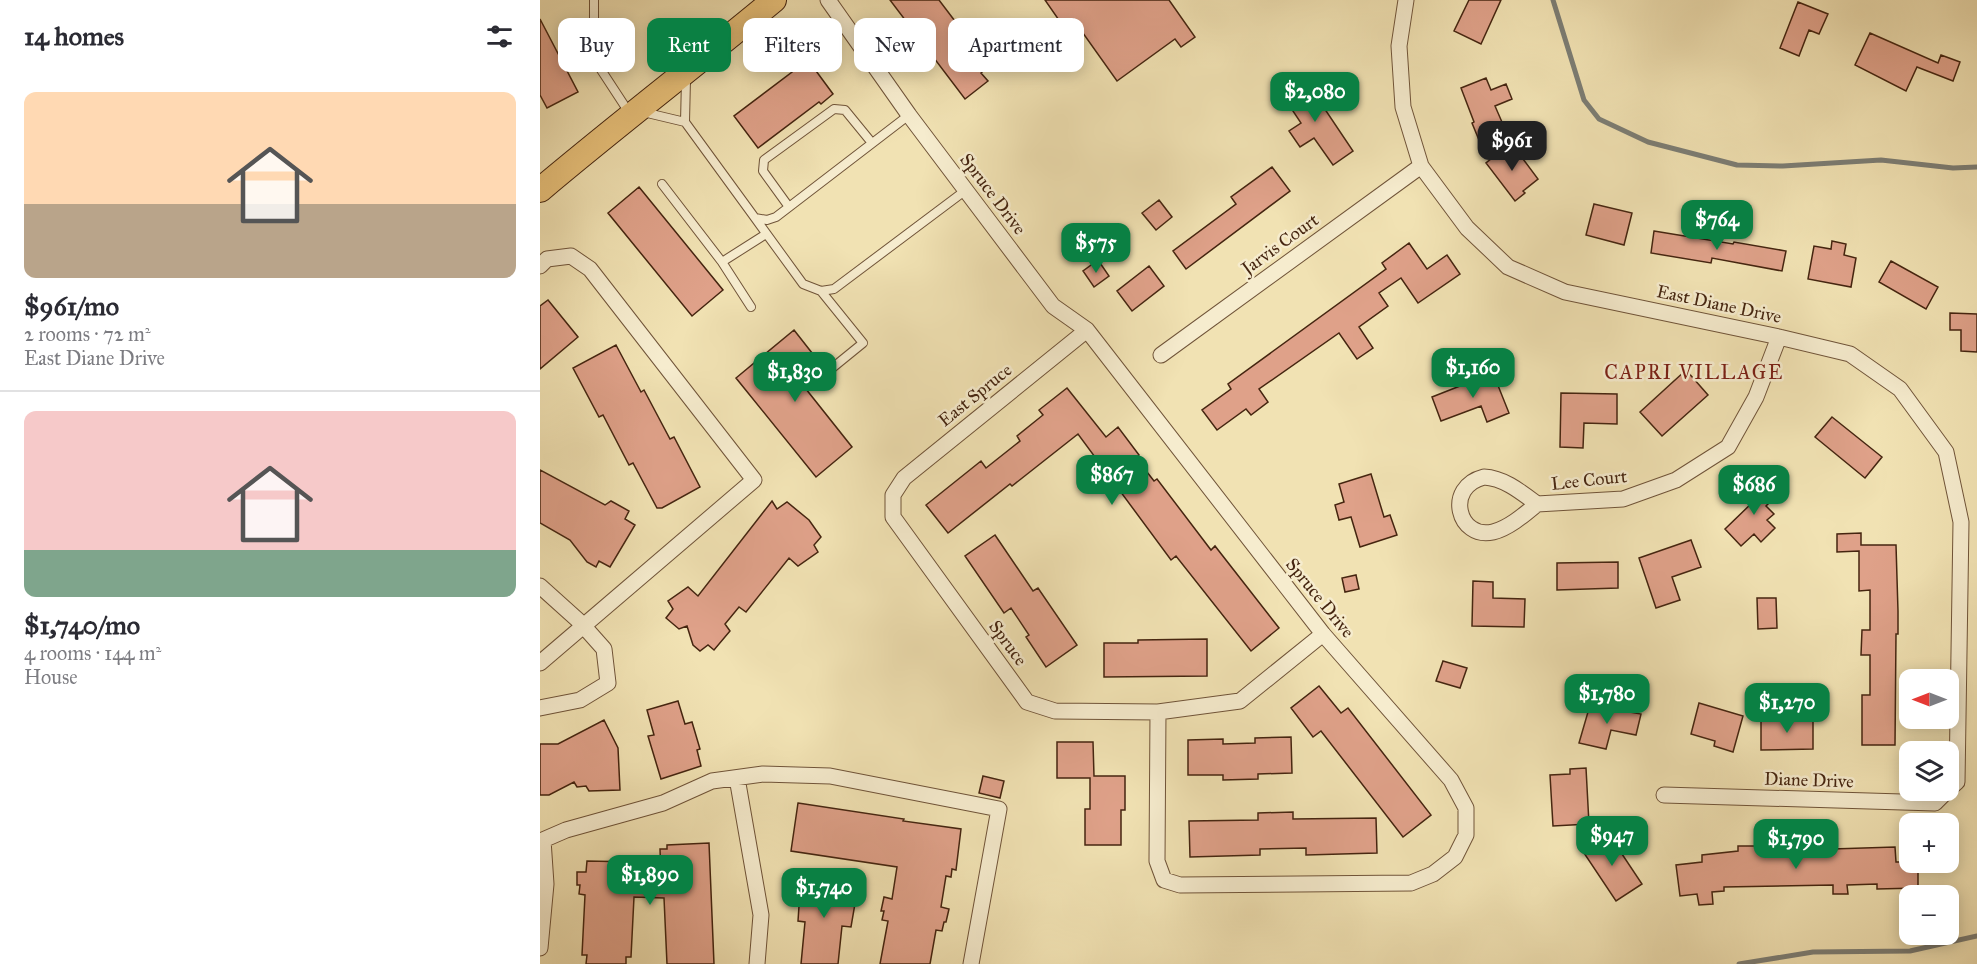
<!DOCTYPE html>
<html lang="en">
<head>
<meta charset="utf-8">
<style>
	body { margin:0; font-family:"IM FELL Great Primer",serif; background:#f2f2f3; color:#2b2b33; height:100vh; display:flex; flex-direction:column; font-size:22px; white-space:nowrap }
	* { box-sizing:border-box; margin:0 }
	p { font-size:20px; color:#7c7c81 }
	.icon { flex:none; width:33px; height:33px; fill:none; stroke:currentColor; stroke-width:2; stroke-linecap:round; stroke-linejoin:round }
	.map { position:relative; flex:1; overflow:hidden }
	.drawer { display:flex; flex-direction:column; background:#fff; width:540px }
	.drawer>* { flex:none }
	.banner { position:absolute; left:18px; top:18px; width:570px; height:54px; display:flex; gap:12px }
	.needle { width:39px; rotate:270deg }
	.buttons { position:absolute; left:1359px; top:669px; display:grid; gap:12px }
	.buttons a { display:grid; place-items:center; width:60px; height:60px; border-radius:12px; background:#fff; box-shadow:0 3px 15px #0003; font-size:30px }
	.price { position:absolute; translate:-50% -51px; padding:0 14px; border-radius:12px; background:#0b8043; color:#fff; font-size:20px; line-height:39px; filter:drop-shadow(0 2px 3px #0008) }
	.price::after { content:''; position:absolute; left:50%; top:36px; width:18px; height:14px; margin-left:-9px; background:inherit; clip-path:polygon(0 0,100% 0,50% 100%) }
	.price.selected { background:#222; color:#fff }
	ul { padding:0; list-style:none }
	li { display:grid; align-content:center; gap:12px; height:318px; padding:0 24px }
	li+li { border-top:2px solid #e1e1e2 }
	li span { display:grid; place-items:center; height:186px; border-radius:12px; color:#555 }
	li>.icon { margin-inline-start:auto }
	span .icon { width:108px; height:108px; fill:#fffc; stroke-width:1 }
	li b { font-size:26px }
	h2 { display:flex; justify-content:space-between; align-items:center; height:72px; padding:0 24px; font-size:26px }
	.chip { padding:0 21px; border-radius:12px; background:#fff; box-shadow:0 3px 15px #0003; font-size:21px; line-height:54px }
	.chip.selected { background:#0b8043; color:#fff }
	main { display:flex; flex:1; min-height:0 }
	.map>svg:first-child { display:block }
	.lines { fill:none; stroke-linecap:round; stroke-linejoin:round }
	.stream { stroke:#7c7e75; stroke-width:5 }
	.building { fill:#dfa189; stroke:#452510; stroke-width:1.5 }
	.service-casing { stroke:#705439; stroke-width:10 }
	.minor-casing { stroke:#705439; stroke-width:17 }
	.primary-casing { stroke:#452510; stroke-width:26 }
	.service { stroke:#f6ecce; stroke-width:8 }
	.minor { stroke:#f6ecce; stroke-width:15 }
	.primary { stroke:#e8c17a; stroke-width:24 }
	.labels { text-anchor:middle; stroke-width:5; stroke-linejoin:round; paint-order:stroke }
	.street-label { font-size:18px; fill:#452510; stroke:#f6ecce }
	.neighbourhood-label { font-size:20px; letter-spacing:1.5px; fill:#7a1f14; stroke:#f6ecce }
</style>
</head>
<body>
<main>
<section class="drawer">
<h2>14 homes<svg class="icon" aria-label="filters" viewBox="0 0 24 24"><path d="M4 7h16M4 17h16"/><circle cx="9" cy="7" r="2"/><circle cx="15" cy="17" r="2"/></svg></h2>
<ul>
<li><span style="background:linear-gradient(#ffd9b3 60%,#b9a48a 0)"><svg class="icon" aria-label="home" viewBox="0 0 24 24"><path d="M3 11l9-7 9 7M6 9v11h12V9"/></svg></span><div><b>$961/mo</b><p>2 rooms · 72 m²</p><p>East Diane Drive</p></div></li>
<li><span style="background:linear-gradient(#f6c9c9 75%,#7fa58c 0)"><svg class="icon" aria-label="home" viewBox="0 0 24 24"><path d="M3 11l9-7 9 7M6 9v11h12V9"/></svg></span><div><b>$1,740/mo</b><p>4 rooms · 144 m²</p><p>House</p></div></li>
</ul>
</section>
<div class="map">
<svg width="1437" height="964" viewBox="0 0 1437 964">
	<rect width="100%" height="100%" fill="#f1e2b3"/>
	<filter id="stains"><feTurbulence type="fractalNoise" baseFrequency=".00333" numOctaves="4"/><feColorMatrix values="0 0 0 0 .2 0 0 0 0 .09 0 0 0 0 .02 0 0 0 .5 -.17"/></filter>
	<radialGradient id="worn" r=".72"><stop offset=".6" stop-color="#630" stop-opacity="0"/><stop offset="1" stop-color="#630" stop-opacity=".3"/></radialGradient>
	<g class="lines">
		<path class="stream" d="M1013,0l31,100 15,19 49,23 89,23 46,1 98,-6 72,8 24,-1
			M1199,964l74,-12 97,-1 67,-15"/>
	</g>
	<path class="building" d="M350,0h49l50,66 -8,7 7,8 -23,18z
		M505,0h124l26,37 -14,10 -6,-8 -58,42 -44,-62 -10,7z
		M929,0h32l-20,44 -27,-13z
		M1258,2l30,12 -9,20 -10,-4 -10,26 -19,-8z
		M0,19l38,73 -31,16 -7,-13z
		M1330,33l68,30 3,-8 19,7 -7,19 -36,-14 -11,24 -51,-26z
		M268,60l25,34 -12,10 -2,-2 -61,46 -24,-32z
		M764,78l49,73 -20,14 -19,-27 -14,9 -11,-16 12,-8 -20,-30z
		M946,78l5,12 15,-6 6,15 -17,7 10,23 -26,11 -7,-17 2,-1 -13,-34z
		M971,143l27,36 -15,12 2,2 -10,8 -29,-38z
		M732,167l18,24 -104,78 -13,-18 63,-47 -5,-7z
		M99,187l84,103 -31,26 -84,-103z
		M619,200l13,17 -16,13 -14,-17z
		M1054,204l38,9 -8,32 -38,-10z
		M1114,231l79,13 1,-2 52,9 -4,20 -70,-13 -1,5 -60,-10z
		M1292,241l14,3 -2,11 12,3 -5,29 -43,-8 6,-33 17,3z
		M869,243l18,26 20,-14 13,19 -42,29 -17,-25 -22,15 9,13 -29,21 14,21 -16,11 -18,-26 -80,56 9,13 -17,13 -5,-6 -29,21 -15,-20 29,-21 -3,-5 158,-115 -4,-6z
		M558,260l11,16 -15,11 -11,-16z
		M1351,261l47,26 -12,22 -47,-27z
		M609,266l15,20 -32,25 -15,-20z
		M8,300l30,37 -38,32v-63z
		M1410,313l27,1v38l-16,-1v-21h-11z
		M254,330l29,37 -21,17 50,63 -36,30 -80,-99z
		M76,345l25,47 3,-2 26,49 4,-2 26,50 -38,21h-5l-24,-45 -4,2 -26,-50 -4,2 -26,-49z
		M1146,370l22,25 -46,41 -22,-24z
		M953,373l16,40 -22,9 -6,-16 -40,15 -9,-24z
		M527,388l39,49 12,-10 21,28 -3,3 18,23 3,-2 54,71 4,-4 64,82 -28,23 -75,-95 -5,4 -93,-126 -66,52 -2,-2 -62,49 -22,-28 55,-44 5,7 34,-27 -3,-5 26,-21 -4,-5z
		M1021,393l56,1v30l-33,-1 -1,25 -23,-1z
		M1292,417l50,40 -17,21 -50,-41z
		M0,470l65,35 6,-4 18,10 -4,8 10,6 -25,42 -11,-6 -3,6 -9,-5 -17,-22 -30,-17z
		M831,474l13,43 6,-2 7,20 -37,12 -9,-30 -12,3 -4,-15 9,-3 -5,-18z
		M1220,478l17,17 -11,11 8,8 -7,6 8,8 -14,14 -7,-8 -13,12 -16,-17 30,-29 -9,-9z
		M232,501l5,8 10,-7 22,18 12,17 -7,8 4,7 -20,14 -9,-8 -43,54 -7,-5 -14,17 5,7 -16,19 -6,-5 -8,6 -7,-6 -6,-19 -8,3 -13,-11 7,-9 -5,-8 20,-14 10,9z
		M1321,533v12h35l2,66v23h-2l-1,111h-33v-50h8v-40h-9l1,-25h8v-40l-11,1v-40l-22,1v-18z
		M455,535l38,56 5,-3 39,57 -31,22 -20,-30 3,-2 -18,-27 -7,5 -39,-57z
		M1151,540l10,27 -29,10 8,23 -24,8 -17,-50z
		M1078,562v26l-61,2v-27z
		M816,575l3,14 -14,3 -3,-14z
		M933,581l20,1v16l32,1 -1,28 -52,-1z
		M1217,598h19l1,30 -19,1z
		M667,639v37l-103,1v-34h34v-3z
		M903,661l24,7 -7,20 -24,-7z
		M779,686l22,27 7,-5 83,107 -28,22 -82,-106 -8,6 -22,-29z
		M138,701l7,23 7,-2 8,27 -3,1 4,16 -40,13 -13,-43 6,-1 -7,-25z
		M1159,703l44,13 -10,36 -19,-6 1,-5 -24,-7z
		M1050,705l51,9 -5,21 -25,-5 -5,19 -27,-6z
		M1273,719v30l-52,1v-30z
		M64,720l14,28 2,42 -31,1 -3,-5 -9,1 -3,-5 -25,13h-9v-51h18z
		M751,737l1,36 -34,1v5l-35,1v-5h-35v-35l35,-1v5l32,-1v-5z
		M517,742h36l1,34h31v34h-4v35h-36v-36h5v-31h-33z
		M1046,768l3,56 -36,2 -3,-51 20,-1v-5z
		M443,776l21,5 -4,17 -21,-5z
		M258,803l106,16 -1,2 58,8 -5,41 -4,-1 -1,8 -5,-1 -5,31 8,2 -3,13h-2l-2,9 -6,-1 -6,34h-50l8,-43 -6,-1 2,-9h-3l3,-14 8,2 5,-32 -106,-16z
		M753,812v7l83,-1 1,35 -71,2v-7l-46,1v6l-70,2 -1,-36 69,-1v-7z
		M1068,833l34,51 -26,17 -34,-51z
		M169,843l5,121h-47l-3,-66 -30,-1 -3,60h-5v7h-40l1,-9h-5l3,-60 -6,-1 1,-9h-3v-13h9l1,-11 48,1 -1,12 27,1 -1,-26h7v-4z
		M1198,846h28v8h41v-7h25v2l63,-2 1,15h22v26l-41,1v-5l-30,1 1,9h-15v-9l-109,2v4l-12,1 1,12 -14,1 -2,-11 -17,2 -4,-31 26,-3v-7l36,-4z
		M283,873l28,19h6l-6,35 -9,-1 -4,38h-37l4,-42 -7,-1 1,-15h-2l2,-21 15,1z"/>
	<g class="lines">
		<defs>
			<path id="service" d="M54,0v59l36,55
				M103,112l42,10 70,96 12,2 9,-3 133,-102
				M145,122l1,-43
				M122,184l60,78 29,45
				M249,207l-26,-36 1,-11 70,-51 11,1 27,33
				M215,218l48,66 18,7 13,-2 132,-99
				M182,262l44,-28
				M281,291l42,52 -32,26"/>
			<path id="minor" d="M288,0l81,115 144,191 34,24 236,304 128,146 15,28v27l-11,22 -22,17 -22,9 -231,2 -16,-5 -7,-19 1,-149
				M866,0l-7,46 4,61 18,59 46,62 41,39 57,25 214,45 71,17 50,35 46,63 15,70 -4,260 -9,8
				M0,266l7,-7 24,-3 19,13 164,211 -214,183
				M547,330l-183,148 -11,17v22l134,185 28,9 103,1 82,-11 83,-67
				M621,355l260,-189
				M944,477c20,1 37,15 53,27 -12,10 -28,24 -44,28 -35,8 -49,-45 -9,-55z
				M997,504l86,-5 53,-19 52,-33 28,-50 23,-60
				M0,586l40,36 24,27 4,34 -28,17 -40,8
				M197,778l24,137 -4,49
				M1124,795l271,8 13,-13
				M0,948l6,-64 -3,-44 23,-10 97,-27 49,-22 51,-7 67,2 169,33 -28,155"/>
			<path id="primary" d="M0,190c77,-65 157,-126 234,-190"/>
		</defs>
		<use href="#service" class="service-casing"/>
		<use href="#minor" class="minor-casing"/>
		<use href="#primary" class="primary-casing"/>
		<use href="#service" class="service"/>
		<use href="#minor" class="minor"/>
		<use href="#primary" class="primary"/>
	</g>
	<g class="labels">
		<g class="street-label">
			<text transform="translate(453 194) rotate(53)" y="6">Spruce Drive</text>
			<text transform="translate(740 244) rotate(-36)" y="6">Jarvis Court</text>
			<text transform="translate(1179 304) rotate(12)" y="6">East Diane Drive</text>
			<text transform="translate(435 395) rotate(-39)" y="6">East Spruce</text>
			<text transform="translate(1049 480) rotate(-6)" y="6">Lee Court</text>
			<text transform="translate(780 598) rotate(51)" y="6">Spruce Drive</text>
			<text transform="translate(468 643) rotate(54)" y="6">Spruce</text>
			<text transform="translate(1269 780) rotate(2)" y="6">Diane Drive</text>
		</g>
		<g class="neighbourhood-label">
			<text x="1154" y="379">CAPRI VILLAGE</text>
		</g>
	</g>
	<rect width="100%" height="100%" filter="url(#stains)"/>
	<rect width="100%" height="100%" fill="url(#worn)"/>
</svg>
<div class="buttons">
<a><svg class="needle" viewBox="-14 -14 28 28"><path d="M0-13l5 13h-10z" fill="#e53935"/><path d="M0 13l5-13h-10z" fill="#7c7c81"/></svg></a>
<a><svg class="icon" aria-label="layers" viewBox="0 0 24 24"><path d="M12 4l9 5-9 5-9-5zM3 14l9 5 9-5"/></svg></a>
<a>+</a>
<a>−</a>
</div>
<b class="price" style="left:775px;top:123px">$2,080</b>
<b class="price selected" style="left:972px;top:172px">$961</b>
<b class="price" style="left:1177px;top:251px">$764</b>
<b class="price" style="left:556px;top:274px">$575</b>
<b class="price" style="left:933px;top:399px">$1,160</b>
<b class="price" style="left:255px;top:403px">$1,830</b>
<b class="price" style="left:572px;top:506px">$867</b>
<b class="price" style="left:1214px;top:516px">$686</b>
<b class="price" style="left:1067px;top:725px">$1,780</b>
<b class="price" style="left:1247px;top:734px">$1,270</b>
<b class="price" style="left:1072px;top:867px">$947</b>
<b class="price" style="left:1256px;top:870px">$1,790</b>
<b class="price" style="left:110px;top:906px">$1,890</b>
<b class="price" style="left:284px;top:919px">$1,740</b>
<div class="banner">
<a class="chip">Buy</a>
<a class="chip selected">Rent</a>
<a class="chip">Filters</a>
<a class="chip">New</a>
<a class="chip">Apartment</a>
</div>
</div>
</main>
</body>
</html>
